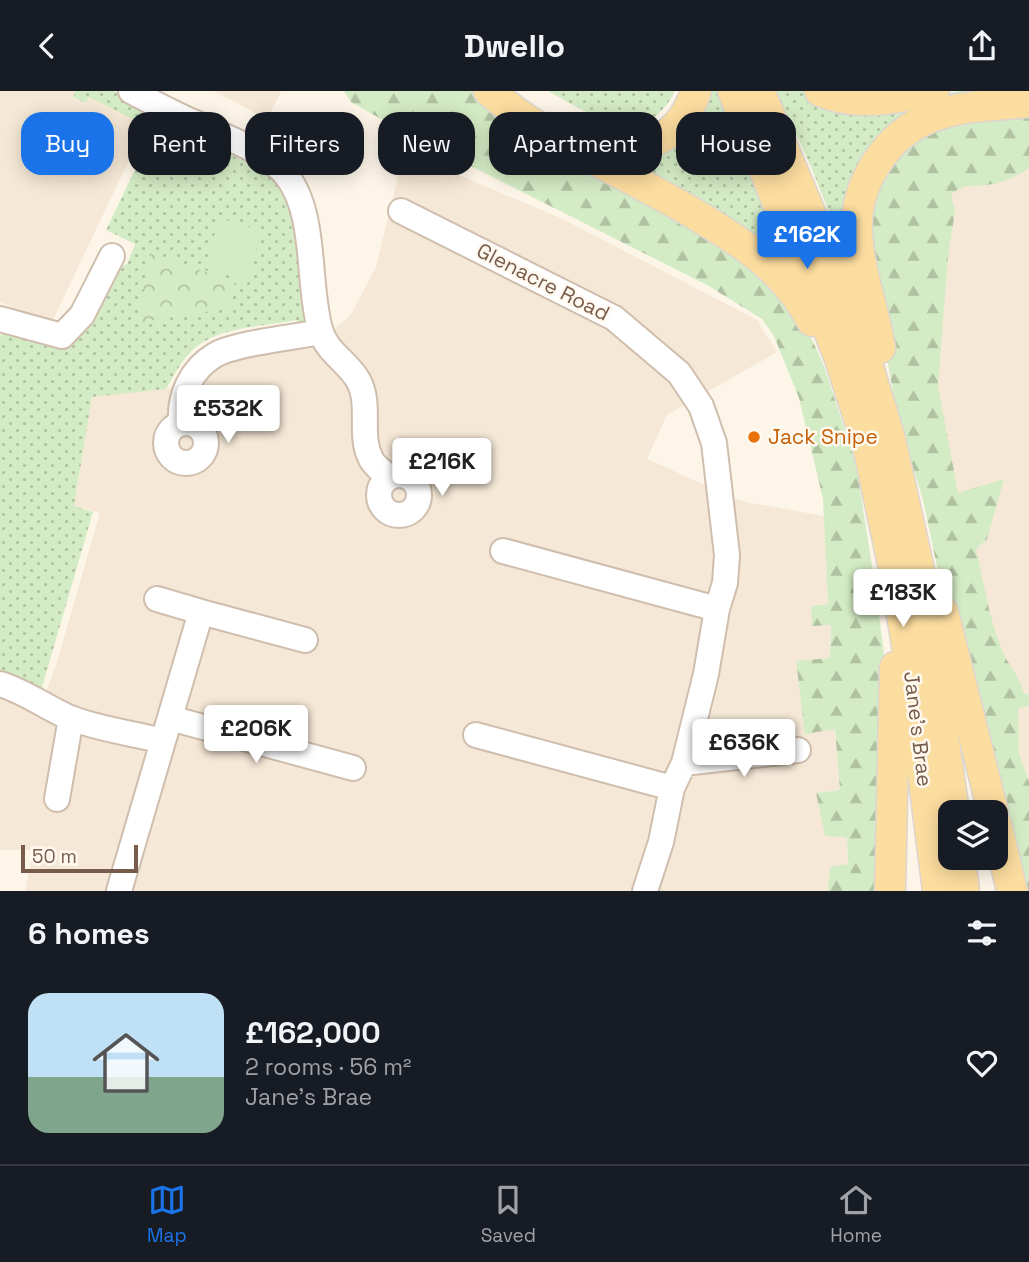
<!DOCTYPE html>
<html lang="en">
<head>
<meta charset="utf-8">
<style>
	body { margin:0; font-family:"Space Grotesk",sans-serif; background:#242831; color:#f1f3f6; height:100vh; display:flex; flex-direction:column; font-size:26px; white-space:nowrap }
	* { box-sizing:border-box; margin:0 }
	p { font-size:23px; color:#9ea1a6 }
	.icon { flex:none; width:38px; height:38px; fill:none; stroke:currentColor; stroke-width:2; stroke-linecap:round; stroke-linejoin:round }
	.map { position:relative; height:800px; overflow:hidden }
	.side { display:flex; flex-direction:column; background:#171b24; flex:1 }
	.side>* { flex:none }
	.guide { position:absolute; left:21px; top:21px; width:987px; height:63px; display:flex; gap:14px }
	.tools { position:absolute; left:938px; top:709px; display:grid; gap:14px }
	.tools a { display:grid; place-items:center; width:70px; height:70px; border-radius:14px; background:#171b24; box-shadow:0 4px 18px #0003; font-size:35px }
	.scale { position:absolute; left:21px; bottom:18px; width:117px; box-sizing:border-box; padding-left:7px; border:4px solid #785c4b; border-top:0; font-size:19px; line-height:24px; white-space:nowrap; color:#785c4b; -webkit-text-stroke:5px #fff9ef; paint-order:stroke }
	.price { position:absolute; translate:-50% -60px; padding:0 16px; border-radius:7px; background:#fff; color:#222; font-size:23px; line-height:46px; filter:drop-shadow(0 2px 4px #0008) }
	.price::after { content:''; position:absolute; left:50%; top:42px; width:21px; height:16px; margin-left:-10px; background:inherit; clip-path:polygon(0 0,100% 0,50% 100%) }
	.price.selected { background:#1a73e8; color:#fff }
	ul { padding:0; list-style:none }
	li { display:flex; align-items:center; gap:21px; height:175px; padding:0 28px }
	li+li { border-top:2px solid #363941 }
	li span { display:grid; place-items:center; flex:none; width:196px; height:140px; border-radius:21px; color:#555 }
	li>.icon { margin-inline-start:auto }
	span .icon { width:84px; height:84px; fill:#fffc; stroke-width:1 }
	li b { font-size:30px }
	h2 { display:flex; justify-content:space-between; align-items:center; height:84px; padding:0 28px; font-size:30px }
	.pill { padding:0 24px; border-radius:21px; background:#171b24; box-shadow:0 4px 18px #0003; font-size:24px; line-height:63px }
	.pill.selected { background:#1a73e8; color:#fff }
	header { display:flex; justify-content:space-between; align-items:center; height:91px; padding:0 28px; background:#171b24; font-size:32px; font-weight:600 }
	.menu { display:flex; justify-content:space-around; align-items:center; height:98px; border-top:2px solid #363941; background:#171b24; font-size:19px; color:#9ea1a6 }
	.menu a { display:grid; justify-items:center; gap:4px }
	.menu .selected { color:#1a73e8 }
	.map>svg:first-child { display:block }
	.residential { fill:#f5e8d6 }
	.grass { fill:url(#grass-dots) }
	.forest { fill:url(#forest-firs) }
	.park { fill:url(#park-crowns) }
	.garden { fill:#d4ecc5 }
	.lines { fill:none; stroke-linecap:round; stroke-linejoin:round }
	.minor-casing { stroke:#cfbead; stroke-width:28 }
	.major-casing { stroke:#dcd5d0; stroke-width:33 }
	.minor { stroke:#fff; stroke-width:24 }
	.major { stroke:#fcdda0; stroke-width:30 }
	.food-dot { fill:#e8710a; stroke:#fff9ef; stroke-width:2.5 }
	.labels { text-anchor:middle; stroke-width:5; stroke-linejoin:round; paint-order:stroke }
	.street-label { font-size:21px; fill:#785c4b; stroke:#fff9ef }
	.food-label { font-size:21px; fill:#c56008; stroke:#fff9ef; text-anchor:start }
</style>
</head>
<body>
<header><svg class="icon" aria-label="back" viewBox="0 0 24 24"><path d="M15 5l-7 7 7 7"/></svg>Dwello<svg class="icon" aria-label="share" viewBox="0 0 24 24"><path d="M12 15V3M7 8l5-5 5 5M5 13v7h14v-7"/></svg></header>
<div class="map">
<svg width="1029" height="800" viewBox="0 0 1029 800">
	<defs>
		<pattern id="grass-dots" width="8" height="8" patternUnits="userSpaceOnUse" patternTransform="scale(1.75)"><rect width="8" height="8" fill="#d4ecc5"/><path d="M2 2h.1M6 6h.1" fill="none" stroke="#b1c2a2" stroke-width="1.8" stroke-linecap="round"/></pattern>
		<pattern id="forest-firs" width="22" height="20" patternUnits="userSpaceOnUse" patternTransform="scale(1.75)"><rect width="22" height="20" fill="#d4ecc5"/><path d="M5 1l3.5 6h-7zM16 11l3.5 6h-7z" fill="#b1c2a2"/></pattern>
		<pattern id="park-crowns" width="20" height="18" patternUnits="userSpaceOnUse" patternTransform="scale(1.75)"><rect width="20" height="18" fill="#d4ecc5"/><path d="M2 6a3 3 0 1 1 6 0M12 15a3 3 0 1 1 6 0" fill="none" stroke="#b1c2a2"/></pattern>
	</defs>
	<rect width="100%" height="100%" fill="#fdf6e8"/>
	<path class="residential" d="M0,0h76l-3,7 12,5 4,-7 57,29 -96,201 -50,-24z
		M214,0h67v1l-14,27z
		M1029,48v716l-113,-482 4,-188z
		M404,61l159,67 194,101 20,32 -110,63 -20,44 94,42 83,15 4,88 -17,2 20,19 -1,34 -33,2 38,68 5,61 -23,3 30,44 1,28 -20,23 1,3h-804l8,-41h-33v-153l38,16 18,-48 44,-152 -26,-7 18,-109 103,-12 30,-26 89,-11 37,-34 25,-47z"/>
	<path class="grass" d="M76,0h38l153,83 13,16 11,20 16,109 -5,6 -6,-5c-36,8 -83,5 -109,36 -8,9 -14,22 -21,33l-74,8 -18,109 19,6 -54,186 -39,-22v-339l4,-11 36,15 72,-71 15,-6 8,-20 -29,-14 48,-100 -65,-33 -4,6 -12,-6z
		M548,0h127c-30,61 -84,24 -127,0z
		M700,0h18l40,107 23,36 -10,6 20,28 -276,-167 1,-4 73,41 43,7z
		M771,0h37l77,14 75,-14h28l-128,199 -21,-43 -5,-23 -23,-57 -12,-27 -21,-32z"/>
	<path class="forest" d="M344,0h130l240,142 82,71 28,62 32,98 18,114 13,98 -3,215h-55l-1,-3 2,-21 18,-3 -1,-27 -22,-1 -9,-43 24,-3 -5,-61 -30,5 -9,-73 34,-3 1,-33 -19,1 -1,-20 17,-2 -5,-105 -24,-101 -25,-62 -12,-17 -55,-34 -296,-149 -60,-34z
		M1029,18v59c-13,9 -26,15 -42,17 -16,2 -23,-2 -36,10l4,16 -7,46 -10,129 20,107 46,-14 -17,60 -11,10c8,34 13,69 26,101 7,17 17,24 22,44h5v12l-11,2 1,46 10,28v109h-11l-76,-301 -19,-90 -25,-81 -33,-183 12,-57 49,-49z"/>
	<path class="park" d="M150,162l85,29 -6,26 -91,15z"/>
	<path class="garden" d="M220,127l42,13 -15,50 -43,-13z"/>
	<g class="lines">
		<defs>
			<path id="minor" d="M131,0c21,11 41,22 62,31 28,13 73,29 93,53 31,38 21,108 34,154 6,23 27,32 38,51 14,25 0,55 13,79 3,7 13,13 18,19
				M401,120l213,107 65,55 22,33 13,37 13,112 -2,28 -8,26 -11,65 -22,89 -12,25 -11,54 -16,49
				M0,228l62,17 20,-21 30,-59
				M181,332c-2,-27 10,-54 34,-68 20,-12 81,-18 106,-23
				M166 352a20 20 0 1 1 40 0a20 20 0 1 1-40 0Z
				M379 404a20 20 0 1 1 40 0a20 20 0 1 1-40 0Z
				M503,460l214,58
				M201,521l104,28
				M0,593c24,7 45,23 68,33 29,12 64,16 95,24
				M170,627l183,50
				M476,644l196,53
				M684,672l114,-13
				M57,708l14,-81
				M119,800l82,-279 -44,-13"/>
			<path id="major" d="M489,0c58,50 136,82 202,121 48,28 95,58 121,109
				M733,0l106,265 29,90 26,123 12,70 32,252
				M759,0l92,219 39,129 30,135 34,238
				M820,0c37,16 76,7 114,0
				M578,39c50,28 99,19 118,-39
				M880,257c-6,-39 -21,-76 -23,-115 -3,-49 30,-100 77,-117 30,-11 64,-11 95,-14
				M943,521l50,200
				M996,733l16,67
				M960,766l4,34
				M890,800l5,-224"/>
		</defs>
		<use href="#minor" class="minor-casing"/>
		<use href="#major" class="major-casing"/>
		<use href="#minor" class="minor"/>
		<use href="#major" class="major"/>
	</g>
	<circle class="food-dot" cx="754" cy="346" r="7"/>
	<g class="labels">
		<g class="street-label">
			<text transform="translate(543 191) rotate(27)" y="7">Glenacre Road</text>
			<text transform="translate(918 638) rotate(83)" y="7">Jane's Brae</text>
		</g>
		<g class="food-label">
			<text x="768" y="353">Jack Snipe</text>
		</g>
	</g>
</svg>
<div class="tools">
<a><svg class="icon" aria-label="layers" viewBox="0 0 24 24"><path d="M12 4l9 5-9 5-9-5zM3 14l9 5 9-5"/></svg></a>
</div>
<div class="scale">50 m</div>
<b class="price selected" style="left:807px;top:180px">£162K</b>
<b class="price" style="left:228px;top:354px">£532K</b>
<b class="price" style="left:442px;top:407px">£216K</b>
<b class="price" style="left:903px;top:538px">£183K</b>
<b class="price" style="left:256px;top:674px">£206K</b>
<b class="price" style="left:744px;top:688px">£636K</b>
<div class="guide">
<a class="pill selected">Buy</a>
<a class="pill">Rent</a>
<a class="pill">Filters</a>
<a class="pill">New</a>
<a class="pill">Apartment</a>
<a class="pill">House</a>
</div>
</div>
<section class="side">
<h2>6 homes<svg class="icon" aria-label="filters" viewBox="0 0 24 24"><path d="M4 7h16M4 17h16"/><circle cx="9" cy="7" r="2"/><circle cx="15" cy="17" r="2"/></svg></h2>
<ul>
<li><span style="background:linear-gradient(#bfe0f5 60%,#7fa58c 0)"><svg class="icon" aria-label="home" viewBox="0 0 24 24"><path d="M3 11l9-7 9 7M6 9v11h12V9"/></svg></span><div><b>£162,000</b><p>2 rooms · 56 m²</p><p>Jane's Brae</p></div><svg class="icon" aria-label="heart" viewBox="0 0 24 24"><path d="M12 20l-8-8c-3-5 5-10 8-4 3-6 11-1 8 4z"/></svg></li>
</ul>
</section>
<nav class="menu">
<a class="selected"><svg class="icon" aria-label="map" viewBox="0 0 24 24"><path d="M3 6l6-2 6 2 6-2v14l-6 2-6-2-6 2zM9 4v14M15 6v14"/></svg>Map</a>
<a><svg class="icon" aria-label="saved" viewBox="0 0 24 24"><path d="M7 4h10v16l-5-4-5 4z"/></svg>Saved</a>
<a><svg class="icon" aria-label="home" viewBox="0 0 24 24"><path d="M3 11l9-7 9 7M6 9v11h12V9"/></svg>Home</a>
</nav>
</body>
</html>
